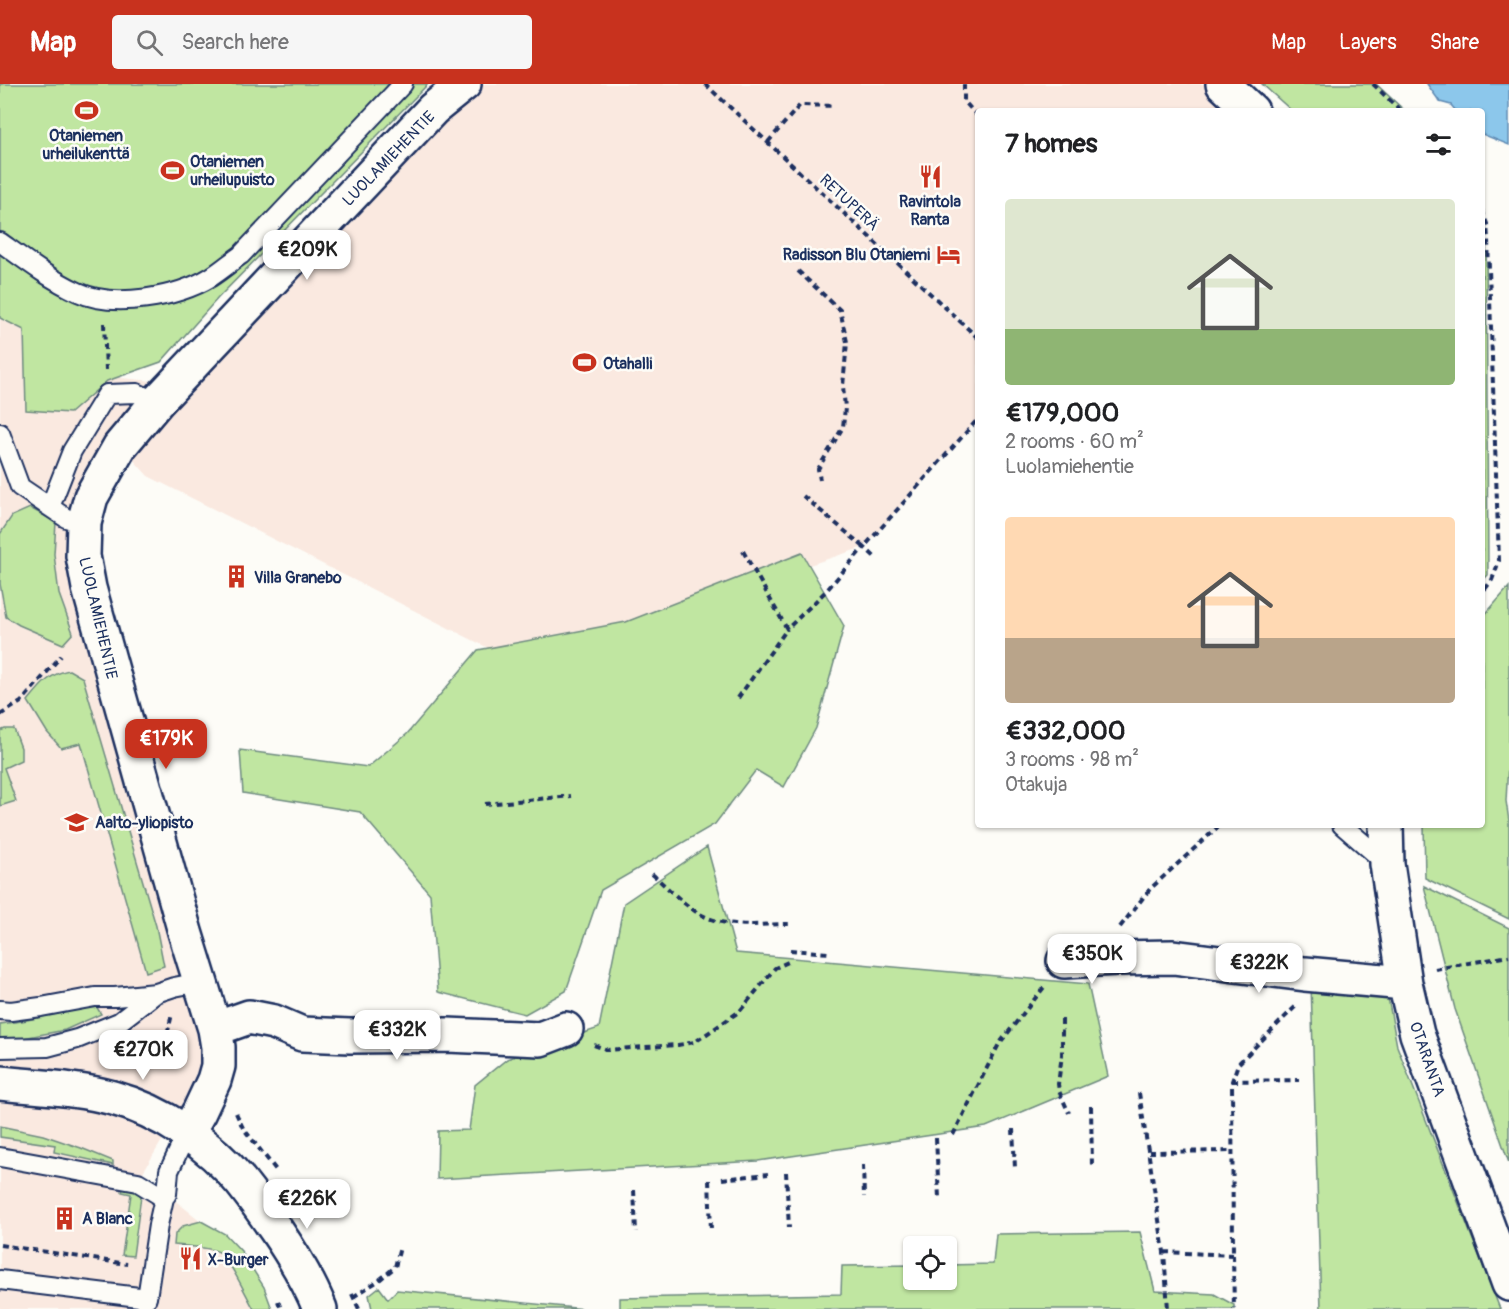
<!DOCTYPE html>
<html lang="en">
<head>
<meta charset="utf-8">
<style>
	body { margin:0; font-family:Pangolin,sans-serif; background:#f6f6f6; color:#202124; height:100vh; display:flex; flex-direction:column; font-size:22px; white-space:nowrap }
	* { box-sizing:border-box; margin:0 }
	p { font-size:20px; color:#757577 }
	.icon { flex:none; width:33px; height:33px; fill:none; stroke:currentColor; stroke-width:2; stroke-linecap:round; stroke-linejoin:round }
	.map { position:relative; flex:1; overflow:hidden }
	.panel { position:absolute; left:975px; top:24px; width:510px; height:720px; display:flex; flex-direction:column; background:#fff; border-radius:6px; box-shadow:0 2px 4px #0004 }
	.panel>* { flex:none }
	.buttons { position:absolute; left:903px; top:1152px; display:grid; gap:12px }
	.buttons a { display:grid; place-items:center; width:54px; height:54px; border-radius:6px; background:#fff; box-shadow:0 2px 4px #0004; font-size:30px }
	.price { position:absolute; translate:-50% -51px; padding:0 14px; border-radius:12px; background:#fff; color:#222; font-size:20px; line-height:39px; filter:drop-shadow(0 2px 3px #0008) }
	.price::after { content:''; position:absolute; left:50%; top:36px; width:18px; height:14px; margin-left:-9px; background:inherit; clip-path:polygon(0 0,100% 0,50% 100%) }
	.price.selected { background:#c8321e; color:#fff }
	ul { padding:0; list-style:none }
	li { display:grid; align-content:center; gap:12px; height:318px; padding:0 30px }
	li span { display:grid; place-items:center; height:186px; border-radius:6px; color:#555 }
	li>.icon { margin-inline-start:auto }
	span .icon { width:108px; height:108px; fill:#fffc; stroke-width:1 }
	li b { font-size:26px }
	h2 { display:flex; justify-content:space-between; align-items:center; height:72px; padding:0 30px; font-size:26px }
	header { display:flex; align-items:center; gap:36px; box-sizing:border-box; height:84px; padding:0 30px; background:#c8321e; color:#fff }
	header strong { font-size:28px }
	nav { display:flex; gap:33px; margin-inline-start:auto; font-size:21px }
	.search { width:420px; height:54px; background:#f6f6f6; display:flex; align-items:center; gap:15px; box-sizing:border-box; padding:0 21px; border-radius:6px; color:#757577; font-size:22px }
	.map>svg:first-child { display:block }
	.built { fill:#fae9e0 }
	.green { fill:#c0e6a1; stroke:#6e8a80; stroke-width:1.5 }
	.water { fill:#8cc7eb; stroke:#5f8ab3; stroke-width:1.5 }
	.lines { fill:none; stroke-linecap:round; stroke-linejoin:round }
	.lane-casing { stroke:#1b2f5e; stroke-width:22 }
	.street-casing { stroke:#1b2f5e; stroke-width:38 }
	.secondary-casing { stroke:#1b2f5e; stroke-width:38 }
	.path { stroke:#1b2f5e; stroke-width:4; stroke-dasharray:6 4.5; stroke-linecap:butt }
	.lane { stroke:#fdfcf7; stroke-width:18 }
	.street { stroke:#fdfcf7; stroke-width:33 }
	.secondary { stroke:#fdfcf7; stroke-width:33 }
	.labels { text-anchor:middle; stroke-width:5; stroke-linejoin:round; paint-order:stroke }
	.poi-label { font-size:16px; font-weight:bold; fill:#1b2f5e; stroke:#fdfcf7; text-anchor:start }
	.street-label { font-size:16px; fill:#1b2f5e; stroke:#fdfcf7 }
</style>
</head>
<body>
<header>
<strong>Map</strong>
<div class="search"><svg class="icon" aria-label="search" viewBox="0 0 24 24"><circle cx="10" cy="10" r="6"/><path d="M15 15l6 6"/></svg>Search here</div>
<nav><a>Map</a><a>Layers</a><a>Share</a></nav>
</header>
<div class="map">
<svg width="1509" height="1225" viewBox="0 0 1509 1225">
	<rect width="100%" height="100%" fill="#fdfcf7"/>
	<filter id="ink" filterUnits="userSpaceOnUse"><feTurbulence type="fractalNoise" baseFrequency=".0167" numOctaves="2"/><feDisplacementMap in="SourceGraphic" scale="12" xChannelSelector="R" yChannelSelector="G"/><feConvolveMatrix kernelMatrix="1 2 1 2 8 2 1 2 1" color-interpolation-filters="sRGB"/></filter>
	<g filter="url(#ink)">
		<path class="built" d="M464,0h759l29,27h-274v223l-255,-234 255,238v81l-114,128 -348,115 -368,-186 -27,-30 -37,77 116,459 3,76 -28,61 -35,58 23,14 38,30 24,13 16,17 23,36 8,22h-272v-991l24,11 65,46 86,8z"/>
		<path class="green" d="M0,0h428l-210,214 -57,64 -54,19 -37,32 -44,-3 -2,-80 -24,-12z
			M1262,0h114l29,27h-113z
			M1482,133l4,9 2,349 -6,6z
			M30,424l26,14 -2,32 5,40 14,39 -10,11 -44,-19 -13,-8 -6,-33v-50l12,-18z
			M802,469l42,73 -28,102 -32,59 -28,-17 -41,54 -114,66 -35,101 -41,23 -87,-22 -8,-98 -70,-82 -117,-19 -3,-43 128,17 39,-33 71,-84 148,-28z
			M1509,503v159l-3,55 3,20v98l-84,-41 -1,-53h58v-207z
			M69,586l14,8 73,248 8,40 -18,6 -65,-229 -20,5 -14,-16 -19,-31c13,-16 21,-27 41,-31z
			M5,645h9l7,19v12l-17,8 12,33 -16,5v-75z
			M707,763l29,106 352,31 20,92 -122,51 -228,34 -321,18 1,-48 31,-1 6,-45 32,-26 92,-31 25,-125z
			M1424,802l85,42v235l-54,-154z
			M1311,900l76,8 10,54 103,263h-179z
			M96,922l5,8 -36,16 -42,8 -23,1v-15l22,-3z
			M0,1042l43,9 38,13 32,13v4l-59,-13 1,-7 -55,-8z
			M123,1103l11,1 7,8 -8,60 -11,-1 9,-61 -9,-2z
			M201,1137l24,13 16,17 23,36 8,22h-18c-6,-10 -26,-52 -33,-56 -9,-6 -36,-7 -47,-8l1,-11 8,-8z
			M1140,1148l15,59 59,3 20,11v4h-614v-11l221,-4 1,-28 71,-1 1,15h32l1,-15 46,-1 3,-30z
			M379,1203l9,12 9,-9 188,19h-213l-3,-14z"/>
		<path class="water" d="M1427,0h82v61l-27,-11v-23h-26l-5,-6 -11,-3z"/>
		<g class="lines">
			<defs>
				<path id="lane" d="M0,158c25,18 50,37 78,50 36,17 100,5 133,-15 11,-7 20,-15 30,-22l162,-171
					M0,349l20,54 46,31 18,5
					M50,423l22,-56 35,-57 30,-1 20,9
					M1342,741l45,39
					M0,926l11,1 30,-4 54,-10h20l41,-4 18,-6 26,-5
					M0,964l47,-1 30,-8 42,-17 36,-28
					M0,1073l138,25 26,16
					M0,1196l147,18 11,-73 6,-27 3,-4 2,-23 18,-38"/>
				<path id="street" d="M1223,0l29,27
					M1386,741l1,39 18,119 12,51 92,250
					M1064,877l52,-3 57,-1 132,17 100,9
					M215,945l34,-12 25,5 28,12 48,2 97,-1 93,4 26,-10
					M187,1049l12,-21 15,-32 4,-14v-19l-3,-18 -30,-97 -96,-344 -6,-32 1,-33 7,-26 29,-51 37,-44 276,-293 31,-25"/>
				<path id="secondary" d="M0,999c36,4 78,5 113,15 48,13 97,46 128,84 12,15 24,32 35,48 17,25 33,51 44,79"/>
			</defs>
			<use href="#lane" class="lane-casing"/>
			<use href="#street" class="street-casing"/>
			<use href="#secondary" class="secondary-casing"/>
			<path class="path" d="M705,0l273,254
				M964,0v17l14,16
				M1373,0l28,27
				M768,58l32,-37 35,1
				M1482,126l5,14 1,16 11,321 -7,19 -10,13
				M798,187l42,39 7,32 -4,44 2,22 -2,19 -25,42 2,11
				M104,239l2,47
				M803,412l61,51 114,-128
				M743,467l44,78 40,-39 37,-43 13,12
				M738,614l49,-69
				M0,631l21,-13 40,-46
				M485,720l86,-8
				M652,790c14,12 28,27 43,37 28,19 65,13 96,13
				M1120,843l30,-38 70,-64
				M790,866l39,3
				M1435,885l74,-13
				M1062,935v36l-4,29 1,7 10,22
				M594,961l14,5 23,-2 47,-3 17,-3 45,-31 35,-43 13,-6
				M160,980l12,-50
				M1232,997l67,-1
				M1139,1009l25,159 4,57
				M1091,1022l1,61
				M236,1029l7,15 33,42
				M1013,1045l2,39
				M953,1051l46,-91 46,-58
				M936,1054l3,60
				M1149,1068l84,-1
				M863,1081l1,32
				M786,1088l3,56
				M722,1095l46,-5
				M709,1096l2,50
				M634,1106l2,42
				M0,1161l127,19
				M1164,1168l69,3 -1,-174 6,-17 58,-58
				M1233,1171l1,54
				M352,1210l7,15
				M353,1213l25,-16 17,-14 5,-20
				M278,1217l3,8"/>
			<use href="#lane" class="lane"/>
			<use href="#street" class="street"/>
			<use href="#secondary" class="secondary"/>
		</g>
	</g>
	<defs>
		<symbol id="stadium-bare" viewBox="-9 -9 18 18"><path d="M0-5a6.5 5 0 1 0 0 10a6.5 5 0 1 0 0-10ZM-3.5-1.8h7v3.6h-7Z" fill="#c8321e" stroke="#fdfcf7" stroke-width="2.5" paint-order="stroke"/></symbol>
		<symbol id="restaurant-bare" viewBox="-9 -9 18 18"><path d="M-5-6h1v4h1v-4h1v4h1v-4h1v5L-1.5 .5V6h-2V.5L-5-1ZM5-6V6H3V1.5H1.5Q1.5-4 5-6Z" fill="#c8321e" stroke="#fdfcf7" stroke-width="2.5" paint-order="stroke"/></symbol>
		<symbol id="hotel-bare" viewBox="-9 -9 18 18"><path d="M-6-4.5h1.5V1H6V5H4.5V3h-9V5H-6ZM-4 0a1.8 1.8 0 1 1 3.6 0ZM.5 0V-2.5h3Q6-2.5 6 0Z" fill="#c8321e" stroke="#fdfcf7" stroke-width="2.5" paint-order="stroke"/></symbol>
		<symbol id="building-bare" viewBox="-9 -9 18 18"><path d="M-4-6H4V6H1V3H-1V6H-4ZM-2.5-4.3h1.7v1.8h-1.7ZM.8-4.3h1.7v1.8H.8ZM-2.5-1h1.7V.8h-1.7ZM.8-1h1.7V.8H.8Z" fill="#c8321e" stroke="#fdfcf7" stroke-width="2.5" paint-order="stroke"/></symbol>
		<symbol id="university-bare" viewBox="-9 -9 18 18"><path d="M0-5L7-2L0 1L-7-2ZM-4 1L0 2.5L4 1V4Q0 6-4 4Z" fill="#c8321e" stroke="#fdfcf7" stroke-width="2.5" paint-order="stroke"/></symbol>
	</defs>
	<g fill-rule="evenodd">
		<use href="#stadium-bare" x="70" y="10" width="33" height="33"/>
		<use href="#stadium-bare" x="156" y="70" width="33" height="33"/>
		<use href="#restaurant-bare" x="914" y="76" width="33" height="33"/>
		<use href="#hotel-bare" x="932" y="154" width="33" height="33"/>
		<use href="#stadium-bare" x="568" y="262" width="33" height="33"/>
		<use href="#building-bare" x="220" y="476" width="33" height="33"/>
		<use href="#university-bare" x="60" y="722" width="33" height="33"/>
		<use href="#building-bare" x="48" y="1118" width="33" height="33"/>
		<use href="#restaurant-bare" x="174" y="1158" width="33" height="33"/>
	</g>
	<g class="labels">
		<g class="poi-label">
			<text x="86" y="57" text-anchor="middle">Otaniemen<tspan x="86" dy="18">urheilukenttä</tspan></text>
			<text x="190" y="83">Otaniemen<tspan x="190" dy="18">urheilupuisto</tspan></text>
			<text x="930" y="123" text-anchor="middle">Ravintola<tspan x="930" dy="18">Ranta</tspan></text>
			<text x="930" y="176" text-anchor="end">Radisson Blu Otaniemi</text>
			<text x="603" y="285">Otahalli</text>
			<text x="254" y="499">Villa Granebo</text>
			<text x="95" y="744">Aalto-yliopisto</text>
			<text x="82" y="1140">A Blanc</text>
			<text x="208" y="1181">X-Burger</text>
		</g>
		<g class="street-label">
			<text transform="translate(388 74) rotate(-46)" y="6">LUOLAMIEHENTIE</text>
			<text transform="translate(850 118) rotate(43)" y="6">RETUPERÄ</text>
			<text transform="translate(99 534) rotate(77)" y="6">LUOLAMIEHENTIE</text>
			<text transform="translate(1428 975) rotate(71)" y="6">OTARANTA</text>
		</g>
	</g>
</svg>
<div class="buttons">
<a><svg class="icon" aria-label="locate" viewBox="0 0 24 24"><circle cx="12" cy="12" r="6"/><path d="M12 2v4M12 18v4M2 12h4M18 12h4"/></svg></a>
</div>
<b class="price" style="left:307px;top:197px">€209K</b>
<b class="price selected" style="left:166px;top:686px">€179K</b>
<b class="price" style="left:1092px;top:901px">€350K</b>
<b class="price" style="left:1259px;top:910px">€322K</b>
<b class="price" style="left:397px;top:977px">€332K</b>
<b class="price" style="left:143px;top:997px">€270K</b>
<b class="price" style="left:307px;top:1146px">€226K</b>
<section class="panel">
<h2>7 homes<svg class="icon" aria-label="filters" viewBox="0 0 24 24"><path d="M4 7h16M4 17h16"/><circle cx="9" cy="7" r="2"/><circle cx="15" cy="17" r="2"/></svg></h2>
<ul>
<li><span style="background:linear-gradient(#dfe7d0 70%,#8fb573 0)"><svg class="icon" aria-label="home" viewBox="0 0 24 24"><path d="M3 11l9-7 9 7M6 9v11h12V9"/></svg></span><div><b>€179,000</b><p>2 rooms · 60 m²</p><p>Luolamiehentie</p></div></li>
<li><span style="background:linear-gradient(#ffd9b3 65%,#b9a48a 0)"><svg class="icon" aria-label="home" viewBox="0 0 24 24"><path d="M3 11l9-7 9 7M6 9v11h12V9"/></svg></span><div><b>€332,000</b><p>3 rooms · 98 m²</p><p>Otakuja</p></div></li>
</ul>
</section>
</div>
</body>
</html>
